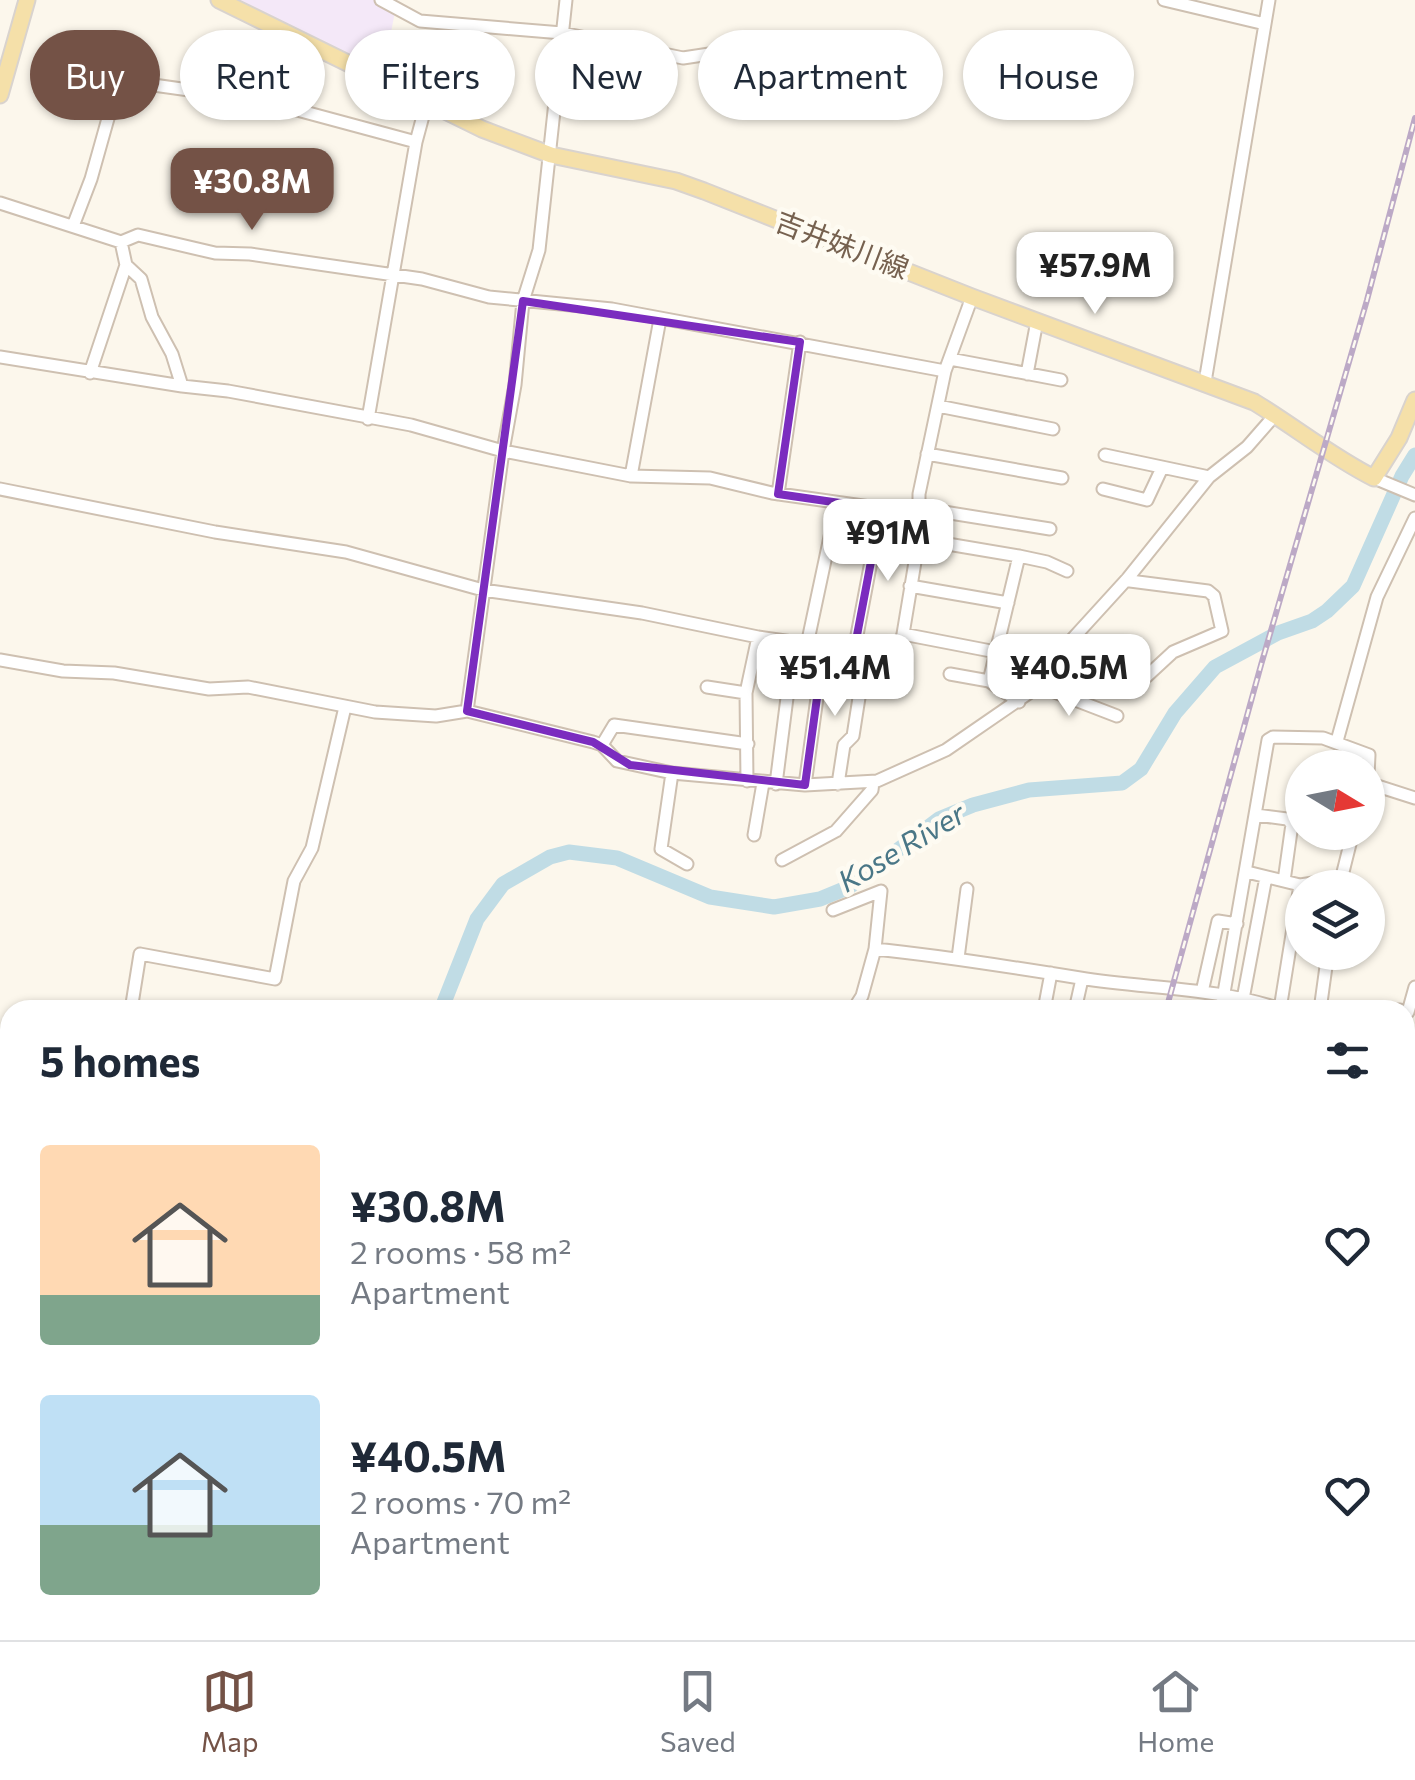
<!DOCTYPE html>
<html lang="en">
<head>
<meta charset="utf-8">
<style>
	body { margin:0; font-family:Commissioner,"Noto Sans JP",sans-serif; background:#f6f6f7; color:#1f2937; height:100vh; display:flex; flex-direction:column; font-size:38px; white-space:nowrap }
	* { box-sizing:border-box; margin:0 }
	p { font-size:32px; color:#747a83 }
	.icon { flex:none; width:55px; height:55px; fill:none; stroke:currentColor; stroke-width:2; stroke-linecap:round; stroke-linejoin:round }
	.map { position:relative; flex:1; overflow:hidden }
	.side { position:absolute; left:0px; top:1000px; width:1415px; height:640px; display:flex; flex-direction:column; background:#fff; border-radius:30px 30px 0 0; box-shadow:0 2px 8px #0004 }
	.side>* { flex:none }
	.guide { position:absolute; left:30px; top:30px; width:1355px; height:90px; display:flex; gap:20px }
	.needle { width:65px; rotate:100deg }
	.fabs { position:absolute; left:1285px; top:750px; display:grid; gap:20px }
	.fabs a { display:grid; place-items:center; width:100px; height:100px; border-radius:50%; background:#fff; box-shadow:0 2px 8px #0004; font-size:50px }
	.price { position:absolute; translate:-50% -85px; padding:0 22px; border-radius:20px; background:#fff; color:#222; font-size:32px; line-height:65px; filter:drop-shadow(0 2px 5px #0008) }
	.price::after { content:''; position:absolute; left:50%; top:60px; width:30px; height:22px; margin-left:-15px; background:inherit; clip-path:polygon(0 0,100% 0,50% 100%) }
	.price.active { background:#745246; color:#fff }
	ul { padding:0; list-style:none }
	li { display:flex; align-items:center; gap:30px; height:250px; padding:0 40px }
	li span { display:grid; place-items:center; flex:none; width:280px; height:200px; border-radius:10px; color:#555 }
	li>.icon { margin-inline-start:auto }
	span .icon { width:120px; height:120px; fill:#fffc; stroke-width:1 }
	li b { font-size:42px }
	h2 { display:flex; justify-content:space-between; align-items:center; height:120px; padding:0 40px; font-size:42px }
	.tag { padding:0 35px; border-radius:45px; background:#fff; box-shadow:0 2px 8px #0004; font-size:35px; line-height:90px }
	.tag.active { background:#745246; color:#fff }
	.menu { display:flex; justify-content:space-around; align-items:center; height:140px; border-top:2px solid #e0e1e3; background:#fff; font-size:28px; color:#747a83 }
	.menu a { display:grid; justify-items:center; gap:5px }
	.menu .active { color:#745246 }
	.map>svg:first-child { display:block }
	.residential { fill:#f3eada }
	.education { fill:#f4e8f8 }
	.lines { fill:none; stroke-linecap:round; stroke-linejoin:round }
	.stream { stroke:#a7cad6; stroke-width:2.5 }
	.river { stroke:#c0dce5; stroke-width:15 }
	.minor-casing { stroke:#cec0b1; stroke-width:15 }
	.major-casing { stroke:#d9d3ce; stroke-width:19 }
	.highway-casing { stroke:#d9d3ce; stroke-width:21 }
	.minor { stroke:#fff; stroke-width:11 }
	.major { stroke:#f5e0a9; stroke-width:15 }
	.highway { stroke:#f1c2a7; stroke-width:18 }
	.rail-casing { stroke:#bca9c6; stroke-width:6 }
	.rail { stroke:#fefbf2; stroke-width:2.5; stroke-dasharray:8; stroke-linecap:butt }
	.marked { fill:none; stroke:#7b2cbf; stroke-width:8; stroke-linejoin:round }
	.labels { text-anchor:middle; stroke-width:9; stroke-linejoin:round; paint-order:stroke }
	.street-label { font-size:28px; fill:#76614f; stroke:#fefbf2 }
	.water-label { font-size:30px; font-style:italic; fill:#4a7787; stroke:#fefbf2 }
</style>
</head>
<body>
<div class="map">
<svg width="1415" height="1640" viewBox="0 0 1415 1640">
	<rect width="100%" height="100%" fill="#fcf7ec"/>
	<path class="residential" d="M1415,1373v79h-3l-7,21v-92z"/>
	<path class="education" d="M232,0h146l17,12 -12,60z"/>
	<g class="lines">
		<path class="stream" d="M1405,1371l10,-9
			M1304,1630l2,10"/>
		<path class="river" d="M441,1010l36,-91 26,-35 47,-27 19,-5 48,6 93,39 64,10 46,-8 29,-12 90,-68 34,-14 56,-15 93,-7 19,-14 34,-56 40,-46 63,-34 34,-12 15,-10 26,-25 49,-110 13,-21
			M181,1640l4,-10"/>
		<defs>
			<path id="minor" d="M381,0l39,21 142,12 121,25 33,-5 90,20
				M1164,0l101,24
				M0,203l121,39 5,23 15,14 11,38 20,37 10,32 46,5 183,34 92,26 128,25 79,2 62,15 147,21v-20l26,-123 27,-74
				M73,226l18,-47 25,-89 9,-9 135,19 156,42 11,-41
				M121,242l17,-7 77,18 35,1 172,25 67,18 123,12 333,62
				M0,357l182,29
				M950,359l111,21
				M90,373l36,-108
				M1027,374l10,-53
				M1205,382l64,-382
				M938,406l115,23
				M368,419l48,-277
				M927,454l135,24
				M1105,455l104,22
				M631,476l29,-157
				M1374,478l41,17
				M0,489l215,43 131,20 137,38 159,23 116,24 138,20 7,-23 19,-114 -3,-6
				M1103,489l44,11 15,-32
				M778,494l22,-152
				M919,508l131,21
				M918,539l101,17
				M910,586l98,17
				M903,634l93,18
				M807,645l30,-141
				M854,651l27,-142
				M1056,657l41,18 39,6 11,-5 26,-24 49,-21 -8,-35 -6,-5 -78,-10 -2,-3
				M0,660l63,11 51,2 95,16 39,-2 127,25 61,4 31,-5 126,31 9,3 15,16 55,12 133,12 72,-4 69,-31 93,-64 17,-29 72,-79 81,-101 38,-30 28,-32
				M950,674l39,7 30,21
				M989,681l30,-125 28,6 20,9
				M1039,686l78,30
				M707,687l39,6
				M467,711l36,-260 12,-66 8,-84 16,-51 27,-250
				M1337,741l40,-144 38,-79
				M602,745l12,-20 134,19
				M672,773l-11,76 26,15
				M747,781l-1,-88 12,-56
				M1368,783l47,15
				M776,784l18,-141
				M838,784l6,-39 9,-9 13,-83
				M805,785l19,-138
				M1256,815l31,4 5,5 -8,57
				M754,835l9,-52
				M782,860l54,-29 36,-41 1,-8
				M1247,872l53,13 -20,124
				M1300,885l40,-6
				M1339,888l14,-56
				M833,910l48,-19 -6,58
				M958,958l9,-69
				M1202,992l16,-71 19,3
				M1243,999l23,-122
				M131,1010l9,-56 135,25 19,-98 18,-33 33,-141
				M853,1010l9,-14 13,-47c69,7 137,18 205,29 68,11 137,9 203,32
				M1044,1010l7,-37
				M1075,1010l7,-31
				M1221,1010l47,-270 5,-3 50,1 46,17 -1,21
				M1320,1010l8,-58
				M1359,1010h41
				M1408,1012l7,-25
				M1405,1165l10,2
				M0,1220l10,2
				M7,1640l3,-14
				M354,1640l2,-10
				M1139,1640l3,-10"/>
			<path id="major" d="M219,0l263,129 69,26 125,26 28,10 268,106 282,105c41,25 78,55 120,76l25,-40 16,-38
				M0,95l27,-95
				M1365,1630l35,10"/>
			<path id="highway" d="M1405,1108l10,-14
				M1034,1640l6,-10"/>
		</defs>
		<use href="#minor" class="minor-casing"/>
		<use href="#major" class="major-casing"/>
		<use href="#highway" class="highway-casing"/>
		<use href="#minor" class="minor"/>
		<use href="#major" class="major"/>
		<use href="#highway" class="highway"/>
		<defs>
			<path id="rail" d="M1166,1010l95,-345 106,-365 48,-182
				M914,1640l6,-10"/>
		</defs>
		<use href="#rail" class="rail-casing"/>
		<use href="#rail" class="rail"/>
	</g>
	<path class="marked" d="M523,301l277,41 -22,152 103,15 -27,142 -30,-4 -19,138 -175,-20 -37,-23 -126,-31z"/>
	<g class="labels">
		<g class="street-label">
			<text transform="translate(842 245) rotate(21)" y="10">吉井妹川線</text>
		</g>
		<g class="water-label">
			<text transform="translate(902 848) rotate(-31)" y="10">Kose River</text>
		</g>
	</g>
</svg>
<div class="fabs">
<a><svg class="needle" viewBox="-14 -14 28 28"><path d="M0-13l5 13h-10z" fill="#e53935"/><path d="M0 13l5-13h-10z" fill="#747a83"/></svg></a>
<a><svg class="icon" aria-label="layers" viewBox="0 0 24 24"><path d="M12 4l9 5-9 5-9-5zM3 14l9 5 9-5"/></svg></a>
</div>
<b class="price active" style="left:252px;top:233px">¥30.8M</b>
<b class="price" style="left:1095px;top:317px">¥57.9M</b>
<b class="price" style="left:888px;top:584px">¥91M</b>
<b class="price" style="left:835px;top:719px">¥51.4M</b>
<b class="price" style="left:1069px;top:719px">¥40.5M</b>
<div class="guide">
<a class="tag active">Buy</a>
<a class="tag">Rent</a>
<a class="tag">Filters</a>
<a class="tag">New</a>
<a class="tag">Apartment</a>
<a class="tag">House</a>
</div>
<section class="side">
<h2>5 homes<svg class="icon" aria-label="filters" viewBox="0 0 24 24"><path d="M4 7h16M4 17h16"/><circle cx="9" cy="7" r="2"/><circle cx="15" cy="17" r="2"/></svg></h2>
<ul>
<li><span style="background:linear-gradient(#ffd9b3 75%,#7fa58c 0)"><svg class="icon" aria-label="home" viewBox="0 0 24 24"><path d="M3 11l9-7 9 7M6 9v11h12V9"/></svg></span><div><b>¥30.8M</b><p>2 rooms · 58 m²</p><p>Apartment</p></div><svg class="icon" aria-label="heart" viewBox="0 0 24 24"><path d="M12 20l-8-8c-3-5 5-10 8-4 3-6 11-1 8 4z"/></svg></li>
<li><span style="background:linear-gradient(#bfe0f5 65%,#7fa58c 0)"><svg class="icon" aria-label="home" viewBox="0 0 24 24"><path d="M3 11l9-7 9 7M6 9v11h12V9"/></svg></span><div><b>¥40.5M</b><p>2 rooms · 70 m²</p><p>Apartment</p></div><svg class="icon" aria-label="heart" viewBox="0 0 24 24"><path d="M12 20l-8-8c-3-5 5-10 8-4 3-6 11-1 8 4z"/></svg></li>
</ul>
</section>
</div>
<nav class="menu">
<a class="active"><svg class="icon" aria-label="map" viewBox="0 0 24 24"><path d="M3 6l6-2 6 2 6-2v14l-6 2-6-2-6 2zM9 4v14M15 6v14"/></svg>Map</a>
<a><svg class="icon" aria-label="saved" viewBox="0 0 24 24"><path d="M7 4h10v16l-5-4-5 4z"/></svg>Saved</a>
<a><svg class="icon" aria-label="home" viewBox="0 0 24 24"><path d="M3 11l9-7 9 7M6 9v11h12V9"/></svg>Home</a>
</nav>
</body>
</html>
